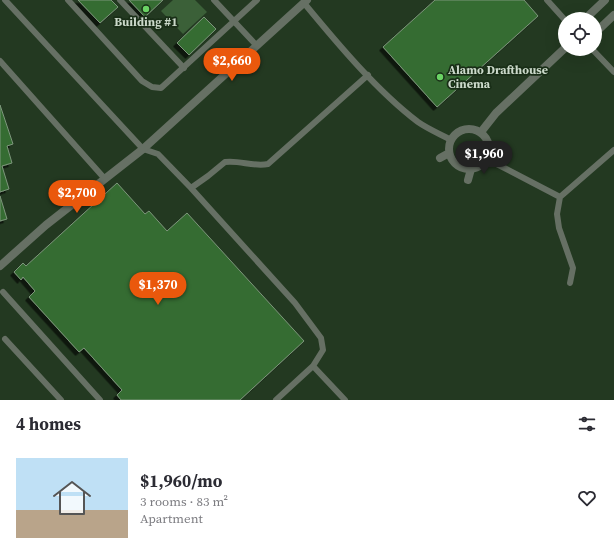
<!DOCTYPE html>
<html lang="en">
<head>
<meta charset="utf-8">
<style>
	body { margin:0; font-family:"Source Serif 4",serif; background:#f7f7f7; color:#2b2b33; height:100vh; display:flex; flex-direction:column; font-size:15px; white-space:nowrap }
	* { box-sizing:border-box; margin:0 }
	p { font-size:13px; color:#7c7c81 }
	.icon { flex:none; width:22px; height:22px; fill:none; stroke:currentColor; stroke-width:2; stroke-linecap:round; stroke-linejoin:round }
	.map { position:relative; height:400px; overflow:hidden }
	.drawer { display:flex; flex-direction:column; background:#fff; flex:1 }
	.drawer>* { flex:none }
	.controls { position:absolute; left:558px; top:12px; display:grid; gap:8px }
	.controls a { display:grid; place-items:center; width:44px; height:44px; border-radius:50%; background:#fff; box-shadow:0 4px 16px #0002; font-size:20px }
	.price { position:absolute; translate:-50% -34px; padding:0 9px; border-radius:14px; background:#ea580c; color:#fff; font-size:13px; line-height:26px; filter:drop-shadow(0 1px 2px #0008) }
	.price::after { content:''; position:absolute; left:50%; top:24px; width:12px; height:9px; margin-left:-6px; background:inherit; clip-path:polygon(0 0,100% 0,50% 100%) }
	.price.on { background:#222; color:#fff }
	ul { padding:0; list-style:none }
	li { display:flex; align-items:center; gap:12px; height:100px; padding:0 16px }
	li+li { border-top:1px solid #e1e1e2 }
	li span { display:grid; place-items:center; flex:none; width:112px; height:80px; border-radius:0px; color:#555 }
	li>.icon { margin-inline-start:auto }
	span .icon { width:48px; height:48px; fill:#fffc; stroke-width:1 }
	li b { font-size:17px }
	h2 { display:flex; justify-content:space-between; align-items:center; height:48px; padding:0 16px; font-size:17px }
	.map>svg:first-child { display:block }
	.green { fill:#3b6038 }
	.building { fill:#356c32; stroke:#7d967b; filter:url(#shadow) }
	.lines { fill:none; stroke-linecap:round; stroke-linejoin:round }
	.lane { stroke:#667064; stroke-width:6 }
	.street { stroke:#667064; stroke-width:8 }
	.poi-dot { fill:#6ad364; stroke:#192e17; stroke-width:1.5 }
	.labels { text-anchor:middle; stroke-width:3.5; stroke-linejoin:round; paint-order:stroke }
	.poi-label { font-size:12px; font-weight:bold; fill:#cbd9ca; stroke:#192e17 }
</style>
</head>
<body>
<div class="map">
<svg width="614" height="400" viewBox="0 0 614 400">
	<defs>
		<filter id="shadow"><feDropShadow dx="-3.5" dy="3.5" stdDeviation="0" flood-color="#0009"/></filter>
	</defs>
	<rect width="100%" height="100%" fill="#233921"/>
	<path class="green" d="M173,0h22l12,12 -24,22 -22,-23z"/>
	<path class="building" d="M78,0h33l7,7 -18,16z
		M129,0h34l-18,17z
		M435,0h89l14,16 -101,91 -54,-60z
		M204,17l12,12 -27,26 -12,-12z
		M0,105l13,39 -6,2 5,17 -10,3 7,23 -9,3z
		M117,183l28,31 4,-3 18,20 20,-18 117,128 -64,59h-119l-4,-5 5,-5 -38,-42 -5,4 -50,-55 6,-6 -12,-14 -2,3 -7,-8 9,-9 3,3z
		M0,196l7,23 -7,2z"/>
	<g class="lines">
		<path class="lane" d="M5,0l138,149 15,5 33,34 17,-12 17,-14c15,-2 28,5 43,2l100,-89
			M68,0l74,81 10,6 9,1 96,-88
			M120,0l64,68
			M214,0l43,46
			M547,0l18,20
			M304,3c33,40 73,88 114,119 10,7 22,12 33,18
			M592,49l22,23
			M0,61l105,118
			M487,159l73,38
			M191,188l104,115 26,35 2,12 -10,16
			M570,283l3,-15 -14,-40 -2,-14 3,-17 54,-47
			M3,292l97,108
			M5,339l56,61
			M276,400l37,-34 32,34"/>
		<path class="street" d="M585,19l20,-19
			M595,33l19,-18
			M449 149a20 20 0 1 1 40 0a20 20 0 1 1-40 0Z
			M481,132l15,-19 69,-65
			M440,158l9,-5
			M468,180l3,-11
			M0,266l46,-41 97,-76 164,-149"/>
	</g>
	<g class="poi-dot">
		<circle cx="146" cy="9" r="4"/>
		<circle cx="440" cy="77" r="4"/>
	</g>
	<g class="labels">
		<g class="poi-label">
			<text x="146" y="26">Building #1</text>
			<text x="448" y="74" text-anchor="start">Alamo Drafthouse<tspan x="448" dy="14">Cinema</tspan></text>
		</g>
	</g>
</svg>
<div class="controls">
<a><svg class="icon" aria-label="locate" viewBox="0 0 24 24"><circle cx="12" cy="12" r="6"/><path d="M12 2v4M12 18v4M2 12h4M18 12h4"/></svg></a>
</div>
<b class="price" style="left:232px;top:82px">$2,660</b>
<b class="price on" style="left:484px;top:175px">$1,960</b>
<b class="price" style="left:77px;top:214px">$2,700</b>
<b class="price" style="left:158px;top:306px">$1,370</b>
</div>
<section class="drawer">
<h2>4 homes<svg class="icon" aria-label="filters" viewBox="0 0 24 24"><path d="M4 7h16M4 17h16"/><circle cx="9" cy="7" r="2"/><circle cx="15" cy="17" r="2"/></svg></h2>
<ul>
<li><span style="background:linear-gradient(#bfe0f5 65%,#b9a48a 0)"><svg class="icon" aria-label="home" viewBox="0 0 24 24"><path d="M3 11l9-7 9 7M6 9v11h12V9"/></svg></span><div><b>$1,960/mo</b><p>3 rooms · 83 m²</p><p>Apartment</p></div><svg class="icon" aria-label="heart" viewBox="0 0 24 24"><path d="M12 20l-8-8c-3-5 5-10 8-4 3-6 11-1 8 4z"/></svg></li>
</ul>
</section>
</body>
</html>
